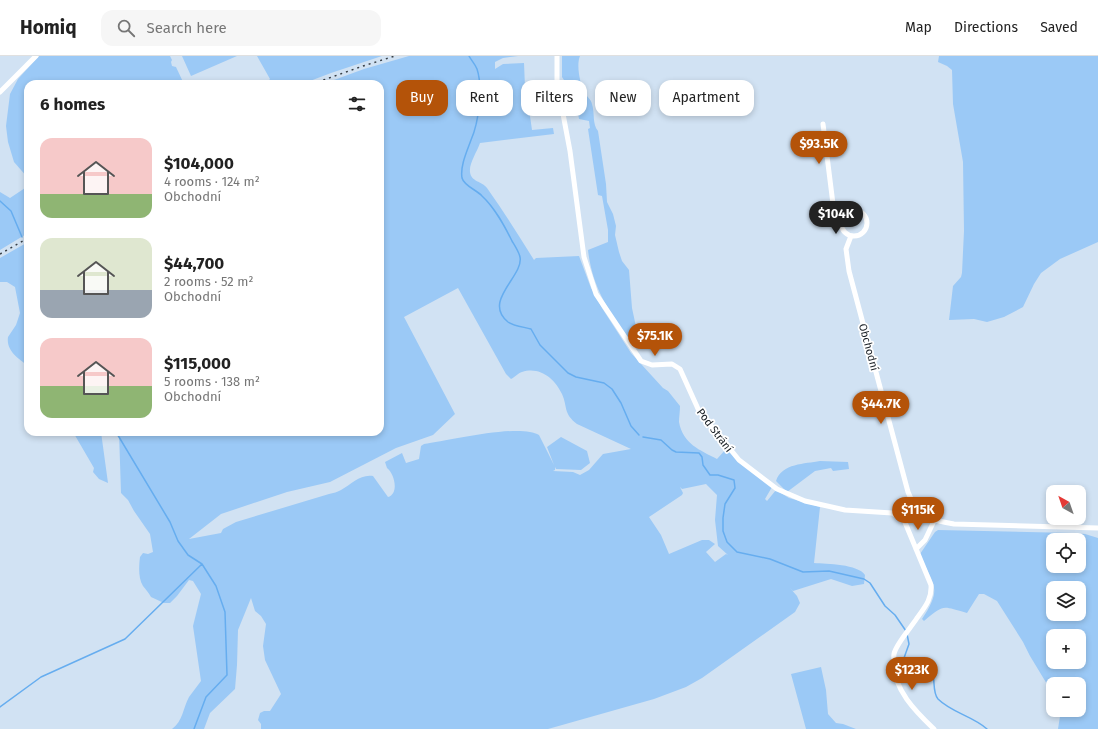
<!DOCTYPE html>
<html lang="en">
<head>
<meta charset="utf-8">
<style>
	body { margin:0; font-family:"Fira Sans",sans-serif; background:#f6f6f6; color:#222; height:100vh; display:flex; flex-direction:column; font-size:15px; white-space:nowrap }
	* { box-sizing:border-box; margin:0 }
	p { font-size:13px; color:#767676 }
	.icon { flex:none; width:22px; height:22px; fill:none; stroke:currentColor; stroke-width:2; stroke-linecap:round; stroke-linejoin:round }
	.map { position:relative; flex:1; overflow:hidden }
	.sheet { position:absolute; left:24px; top:24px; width:360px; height:356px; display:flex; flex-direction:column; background:#fff; border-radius:12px; box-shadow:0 2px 6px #0003 }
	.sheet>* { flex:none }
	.guide { position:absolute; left:396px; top:24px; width:380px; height:36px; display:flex; gap:8px }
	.needle { width:26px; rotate:320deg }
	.buttons { position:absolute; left:1046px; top:429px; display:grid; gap:8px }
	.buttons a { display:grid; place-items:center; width:40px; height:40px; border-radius:8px; background:#fff; box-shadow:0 2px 6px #0003; font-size:20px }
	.price { position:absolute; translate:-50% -34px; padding:0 9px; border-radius:14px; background:#b45309; color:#fff; font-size:13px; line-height:26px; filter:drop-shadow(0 1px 2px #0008) }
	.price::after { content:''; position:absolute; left:50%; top:24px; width:12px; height:9px; margin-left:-6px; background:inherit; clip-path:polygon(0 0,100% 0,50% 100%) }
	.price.active { background:#222; color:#fff }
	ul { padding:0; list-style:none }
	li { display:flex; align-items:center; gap:12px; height:100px; padding:0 16px }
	li span { display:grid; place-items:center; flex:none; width:112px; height:80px; border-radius:12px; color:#555 }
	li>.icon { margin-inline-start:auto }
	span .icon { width:48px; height:48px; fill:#fffc; stroke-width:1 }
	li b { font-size:17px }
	h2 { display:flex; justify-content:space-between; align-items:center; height:48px; padding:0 16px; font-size:17px }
	.pill { padding:0 14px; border-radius:12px; background:#fff; box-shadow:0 2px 6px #0003; font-size:14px; line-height:36px }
	.pill.active { background:#b45309; color:#fff }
	header { display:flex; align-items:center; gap:24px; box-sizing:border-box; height:56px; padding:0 20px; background:#fff; border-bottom:1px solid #e0e0e0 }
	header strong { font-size:19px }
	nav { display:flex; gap:22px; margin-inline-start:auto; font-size:14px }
	.search { width:280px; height:36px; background:#f6f6f6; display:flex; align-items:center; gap:10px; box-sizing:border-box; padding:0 14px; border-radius:12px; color:#767676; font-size:15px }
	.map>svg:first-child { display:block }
	.green { fill:#9bc9f6; fill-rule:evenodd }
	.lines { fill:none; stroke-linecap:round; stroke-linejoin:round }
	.stream { stroke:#66adef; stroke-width:1.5 }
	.street { stroke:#fff; stroke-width:5 }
	.rail { stroke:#373f47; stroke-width:1.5; stroke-dasharray:2 4; stroke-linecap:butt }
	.labels { text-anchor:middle; stroke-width:3.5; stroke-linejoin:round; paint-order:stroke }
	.street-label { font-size:11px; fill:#1b2127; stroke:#fff }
</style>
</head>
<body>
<header>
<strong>Homiq</strong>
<div class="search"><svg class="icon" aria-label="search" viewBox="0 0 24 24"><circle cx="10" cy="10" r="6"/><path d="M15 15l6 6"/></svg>Search here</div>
<nav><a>Map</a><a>Directions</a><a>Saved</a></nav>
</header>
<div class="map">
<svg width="1098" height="673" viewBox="0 0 1098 673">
	<rect width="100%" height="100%" fill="#d1e2f3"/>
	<path class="green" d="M39,0h131l2,4 -1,2 1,4 4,1 8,17h-156v94l-14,-16 -6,-20 -2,-16 4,-32 8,-15z
		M182,0h55l-46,20z
		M257,0h125l-51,17 -29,11h-36l4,-5z
		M409,0h109l-15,2 -8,4v7l8,-5 21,-1 1,24 1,1 6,42 21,-2 1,6 -74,9c-3,9 -11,20 -10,29 1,10 12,9 17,16 17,24 32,48 47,72l2,-2 43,-2 12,32 11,20 29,45 32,35 5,3 12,15c0,6 -1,11 -1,16 4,22 21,28 38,37l9,-10 11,10 35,28 -7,12 2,2 9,-11 13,8 31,9 -6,56c13,1 44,1 51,12l-1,9 -12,2 -21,-7 -38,12 -3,-3 7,8 3,7 -5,9 -93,66 -16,9 -32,12 -106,30h-287v-5l-3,-4 2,-7 4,-2h6l11,-17 -16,-34 -2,-14 3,-22 -5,-8 -6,-5 -4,-13 -13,32 -1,35 -2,24 -25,24 -6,16h-32c11,-8 11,-21 17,-32 4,-5 8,-11 12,-16l-8,-55 8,-32 -8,-13 -4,-1 -12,16 -7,7h-6l-13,-6c-2,-4 -5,-7 -8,-11 -5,-8 -4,-20 -3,-29l3,-4 5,1 5,-2 -3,-18 -16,-23 -6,-11 -7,-7 -2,-61h261v-348h-57l41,-15zM458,232l48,86 5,5c4,-2 7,-6 11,-7 18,-6 33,7 40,22 6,14 1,19 15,30l54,25 -28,5 -14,16 -9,5 -7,-3 -20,-1 2,-1v-3l1,2 25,1 9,-7 -3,-12 -26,-14 -14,10 7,18 -15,-30c-19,-12 -91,6 -115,9l-3,2 -2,13 -13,4 -4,-10 -17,9 2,6c8,6 12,26 1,29l-15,-21c-13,-2 -21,8 -32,14 -3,2 -8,3 -12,4l-93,28 -13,7 -2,4 -32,6 32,-25 66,-22 43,-10 66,-34 37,-13 22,-21 -51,-97zM706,428l11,11 -2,25 3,26 10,9 -2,-1 -11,8 -9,-10 9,-8 -6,-4h-7l-33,14 -8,-19 -12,-18 33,-22 1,-2 -3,-6 2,2z
		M562,0h18c-4,9 0,29 5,37 2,4 6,6 7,11 3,9 0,20 6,27l8,53 1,18 6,12 3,12 -1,9 4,17 3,9 7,9 3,38 6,28 -11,1c-20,-29 -35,-51 -39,-87l20,-8v-12l-6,-34 -4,-1 -10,-66 2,-1 -1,-7 -10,-2 -4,-22 -13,-20z
		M939,0h159v186l-38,17 -19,14 -7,11 -11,23 -19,10 -17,5 -13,-3 -25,1 4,-34 8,-9 1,-4 2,-42 -1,-69 -10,-58 -1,-34 -5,-4 -9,-4z
		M28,130v47l-28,17v-58l10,6z
		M28,186v124c-10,-8 -22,-15 -20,-29l8,-12 4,-12 -5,-26 -8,-5h-7v-24z
		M73,376h28l7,51 -9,-4 -6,-7 1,-4z
		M820,405l28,1 1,7 -16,2 -2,-3 -16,3 -28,21 -11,-11c6,-18 29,-17 44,-20z
		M938,474l134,3 13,1 13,4v191h-40l3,-19h18v-26h-26v10l-23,-38 -7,-14 -26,-41 -13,-7h-5l-12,19c-26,-7 -22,-9 -43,8l-2,-2c22,-33 10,-34 -2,-65l15,-22zM1053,484h26v26h-26zM1053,532h26v26h-26zM1053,580h26v26h-26z
		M821,611l5,23 2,24 8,9 7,1 13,5h-50l-15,-55z"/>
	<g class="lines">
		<path class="stream" d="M469,0c2,4 6,8 8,13 6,18 2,53 -6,71 -4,11 -11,26 -9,38 2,8 15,12 20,18 13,12 22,29 30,45 3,5 7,11 8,16 4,19 -38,44 -12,65 6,4 16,5 23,7l9,16 28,28 8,4 28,6 8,6 9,14 10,23 8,9
			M0,145l11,10 11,26
			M26,189l2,4
			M116,376l54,90 8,19 10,14 14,9 14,22 9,26 2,63 -21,22 -12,32
			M643,381l18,3 11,10 4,2 23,1 3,4 1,8 7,10h8l16,5 1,8 -10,16 -2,14v13l4,11 10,10 33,7 33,13 26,-1 35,8 6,4 15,23 10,9 11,16
			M907,578l2,10 -5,14 2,8 2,2c5,-3 12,-9 17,-6 14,7 5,28 13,37 14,14 35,17 49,30
			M0,651l41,-30 84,-38 77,-75"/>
		<path class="street" d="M557,0v26l13,69 14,106 12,37 45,67 11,4 20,-1 8,5 19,42 40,49 38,29 28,12 40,9 47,3 12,7 27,65c1,14 -6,22 -14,33 -5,8 -19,24 -22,33 -2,3 -1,8 -1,12 -1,26 22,49 40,66
			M0,36l36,-36
			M823,68l10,80 11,11
			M841 167a13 13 0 1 1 26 0a13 13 0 1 1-26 0Z
			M851,180l-5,13 3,22 59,221c10,25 21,28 46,32l144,4
			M916,493l9,-9 9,-19"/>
		<path class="rail" d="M312,28l51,-18 32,-10
			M0,198l28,-16"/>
	</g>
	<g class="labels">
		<g class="street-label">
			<text transform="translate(869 291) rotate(75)" y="4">Obchodní</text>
			<text transform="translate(715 374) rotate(53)" y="4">Pod Strání</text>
		</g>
	</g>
</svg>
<div class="buttons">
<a><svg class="needle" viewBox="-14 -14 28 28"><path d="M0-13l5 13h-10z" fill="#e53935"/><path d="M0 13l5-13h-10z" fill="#767676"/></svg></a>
<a><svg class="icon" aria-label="locate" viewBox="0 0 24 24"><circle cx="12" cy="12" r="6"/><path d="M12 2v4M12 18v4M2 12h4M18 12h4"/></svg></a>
<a><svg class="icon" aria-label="layers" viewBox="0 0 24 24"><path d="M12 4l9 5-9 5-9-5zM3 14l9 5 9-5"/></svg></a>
<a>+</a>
<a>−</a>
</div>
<b class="price" style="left:819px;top:109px">$93.5K</b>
<b class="price active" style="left:836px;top:179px">$104K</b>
<b class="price" style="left:655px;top:301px">$75.1K</b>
<b class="price" style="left:881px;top:369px">$44.7K</b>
<b class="price" style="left:918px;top:475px">$115K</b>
<b class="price" style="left:912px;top:635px">$123K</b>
<div class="guide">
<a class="pill active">Buy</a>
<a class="pill">Rent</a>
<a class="pill">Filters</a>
<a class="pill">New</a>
<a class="pill">Apartment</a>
</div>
<section class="sheet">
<h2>6 homes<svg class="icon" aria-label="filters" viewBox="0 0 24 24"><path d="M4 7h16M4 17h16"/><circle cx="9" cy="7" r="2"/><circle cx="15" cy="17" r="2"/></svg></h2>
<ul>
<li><span style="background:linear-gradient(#f6c9c9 70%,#8fb573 0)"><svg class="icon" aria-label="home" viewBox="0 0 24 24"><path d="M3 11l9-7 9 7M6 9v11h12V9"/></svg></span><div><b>$104,000</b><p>4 rooms · 124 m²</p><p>Obchodní</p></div></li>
<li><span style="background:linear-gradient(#dfe7d0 65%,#9aa5b1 0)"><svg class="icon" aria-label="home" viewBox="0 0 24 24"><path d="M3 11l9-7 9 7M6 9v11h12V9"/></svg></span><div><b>$44,700</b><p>2 rooms · 52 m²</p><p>Obchodní</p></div></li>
<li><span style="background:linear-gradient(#f6c9c9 60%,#8fb573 0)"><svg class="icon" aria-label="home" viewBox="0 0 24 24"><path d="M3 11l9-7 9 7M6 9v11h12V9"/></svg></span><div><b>$115,000</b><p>5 rooms · 138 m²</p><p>Obchodní</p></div></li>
</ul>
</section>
</div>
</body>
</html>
